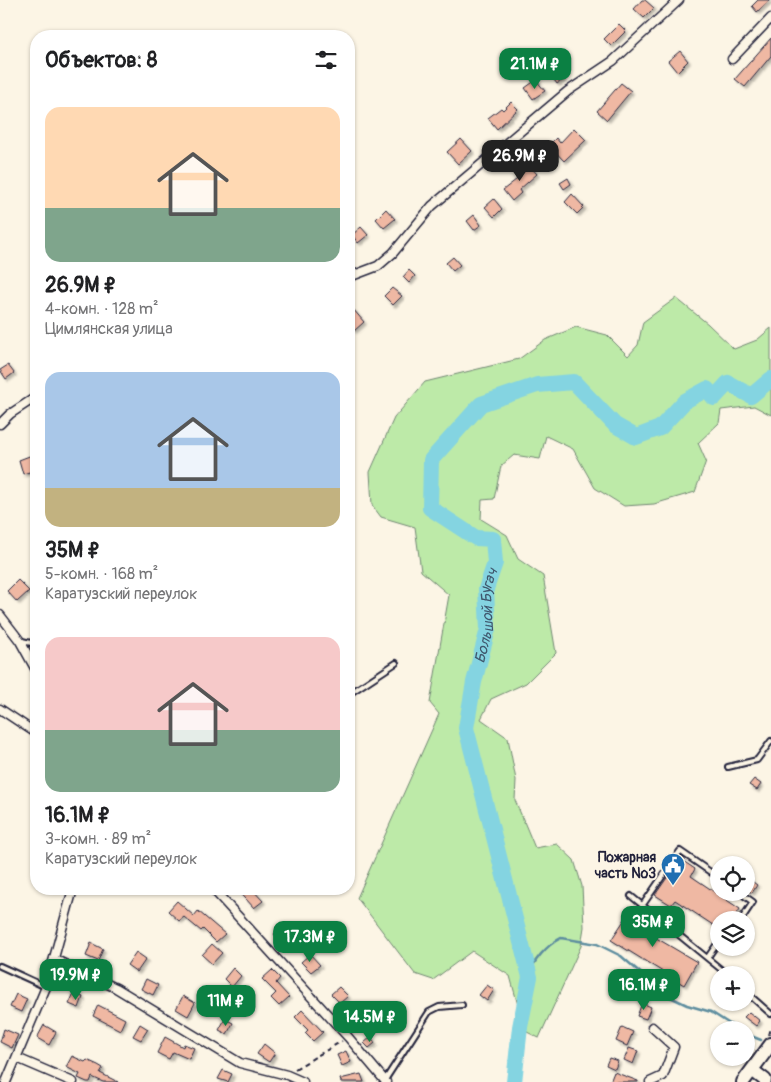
<!DOCTYPE html>
<html lang="ru">
<head>
<meta charset="utf-8">
<style>
	body { margin:0; font-family:Pangolin,sans-serif; background:#f6f6f6; color:#202124; height:100vh; display:flex; flex-direction:column; font-size:19px; white-space:nowrap }
	* { box-sizing:border-box; margin:0 }
	p { font-size:16px; color:#757577 }
	.icon { flex:none; width:28px; height:28px; fill:none; stroke:currentColor; stroke-width:2; stroke-linecap:round; stroke-linejoin:round }
	.map { position:relative; flex:1; overflow:hidden }
	.side { position:absolute; left:30px; top:30px; width:325px; height:865px; display:flex; flex-direction:column; background:#fff; border-radius:20px; box-shadow:0 1px 4px #0004 }
	.side>* { flex:none }
	.controls { position:absolute; left:710px; top:856px; display:grid; gap:10px }
	.controls a { display:grid; place-items:center; width:45px; height:45px; border-radius:50%; background:#fff; box-shadow:0 1px 4px #0004; font-size:25px }
	.price { position:absolute; translate:-50% -42px; padding:0 11px; border-radius:10px; background:#0b8043; color:#fff; font-size:16px; line-height:32px; filter:drop-shadow(0 1px 2px #0008) }
	.price::after { content:''; position:absolute; left:50%; top:30px; width:15px; height:11px; margin-left:-8px; background:inherit; clip-path:polygon(0 0,100% 0,50% 100%) }
	.price.active { background:#222; color:#fff }
	ul { padding:0; list-style:none }
	li { display:grid; align-content:center; gap:10px; height:265px; padding:0 15px }
	li span { display:grid; place-items:center; height:155px; border-radius:15px; color:#555 }
	li>.icon { margin-inline-start:auto }
	span .icon { width:90px; height:90px; fill:#fffc; stroke-width:1 }
	li b { font-size:21px }
	h2 { display:flex; justify-content:space-between; align-items:center; height:60px; padding:0 15px; font-size:21px }
	.map>svg:first-child { display:block }
	.green { fill:#bdeaa8; stroke:#708672 }
	.lines { fill:none; stroke-linecap:round; stroke-linejoin:round }
	.stream { stroke:#5d8d9f; stroke-width:2.5 }
	.river { stroke:#84d4e1; stroke-width:16 }
	.building { fill:#efb8a3; stroke:#22223b; filter:url(#shadow) }
	.service-casing { stroke:#22223b; stroke-width:8 }
	.minor-casing { stroke:#22223b; stroke-width:11 }
	.primary-casing { stroke:#22223b; stroke-width:16 }
	.path { stroke:#22223b; stroke-width:2; stroke-dasharray:5 4; stroke-linecap:butt }
	.service { stroke:#fcf5e5; stroke-width:4 }
	.minor { stroke:#fcf5e5; stroke-width:8 }
	.primary { stroke:#fcf5e5; stroke-width:12 }
	.labels { text-anchor:middle; stroke-width:4; stroke-linejoin:round; paint-order:stroke }
	.poi-label { font-size:14px; font-weight:bold; fill:#22223b; stroke:#fcf5e5; text-anchor:end }
	.water-label { font-size:15px; font-style:italic; fill:#3f576d; stroke:#fcf5e5 }
</style>
</head>
<body>
<div class="map">
<svg width="771" height="1082" viewBox="0 0 771 1082">
	<defs>
		<filter id="shadow"><feDropShadow dx="2.5" dy="2.5" stdDeviation="1" flood-color="#0004"/></filter>
	</defs>
	<rect width="100%" height="100%" fill="#fcf5e5"/>
	<filter id="ink" filterUnits="userSpaceOnUse"><feTurbulence type="fractalNoise" baseFrequency=".02" numOctaves="2"/><feDisplacementMap in="SourceGraphic" scale="10" xChannelSelector="R" yChannelSelector="G"/><feConvolveMatrix kernelMatrix="1 2 1 2 8 2 1 2 1" color-interpolation-filters="sRGB"/></filter>
	<g filter="url(#ink)">
		<path class="green" d="M676,298l32,26 26,25 23,-9 14,-12v87l-17,-9 -33,4 -2,13 -21,20 8,18 -11,31 -41,12 -30,2 -29,-18 -22,-39 -27,-13 -6,23 -26,-4 -13,11 -7,33 -12,1 -1,19 26,16 11,24 25,17 13,77 -30,30 -35,16 -10,20 27,19 8,42 -1,20 20,48 22,-4 17,16 8,26 2,41 -3,19 -42,92 -14,-7 -15,-55 -38,-25 -39,29 -18,-6 -58,-76 82,-184 -9,-11 19,-108 -28,-24 -6,-44 -34,-10 -9,-12 -2,-33 24,-54 31,-36 94,-23 26,-19 31,-13 31,8 21,21 10,-11 5,-23z"/>
		<g class="lines">
			<path class="stream" d="M530,977c0,-15 19,-33 31,-39l36,6 24,12 45,39 21,10 24,7 28,18
				M746,1034l15,6"/>
			<path class="river" id="s1" d="M514,1082l6,-55 10,-50 -64,-249 8,-46 14,-53 -2,-40 9,-26 -2,-24 -17,-1 -46,-30 1,-48 50,-56 56,-19 37,-3 41,43 21,12 24,-9 25,-27 22,-12 7,9 14,-15 23,13 20,-17"/>
		</g>
		<path class="building" d="M642,0h3l9,8 -10,10 -10,-9z
			M758,0h12l-13,12 -5,-6z
			M619,24l7,7 -15,15 -7,-7z
			M771,38v18l-26,31 -10,-8z
			M680,51l8,10 -11,11 -9,-11z
			M558,72l6,7 -7,5 -5,-7z
			M536,80l9,11 -12,8 -8,-11z
			M621,83l10,8 -24,29 -10,-9z
			M511,102l7,7 -21,20 -9,-11 13,-10 2,2z
			M574,128l12,12 -22,21 -15,-16 7,-7 4,5z
			M461,139l11,12 -14,13 -11,-12z
			M528,164l9,10 -18,16 2,3 -9,8 -9,-11 18,-14 -3,-3z
			M568,178l3,6 -7,5 -4,-6z
			M572,194l12,13 -7,7 -12,-12z
			M494,199l8,10 -8,8 -9,-10z
			M386,209l9,10 -11,9 -8,-9z
			M474,215l7,10 -7,5 -7,-9z
			M361,227l7,8 -10,8 -6,-8z
			M453,257l7,8 -7,6 -7,-8z
			M409,270l6,6 -6,7 -6,-6z
			M392,288l10,8 -9,9 -9,-9z
			M353,309l11,13 -10,9 -5,-6v-12z
			M8,365l6,8 -8,6 -6,-9z
			M32,455l4,15 -13,4 -4,-14z
			M18,580l11,11 -12,11 -10,-11z
			M754,779l7,5 -4,6 -8,-5z
			M680,859l15,10 -4,7 49,33 -7,11h-14v9l-44,-29 -4,5 -16,-10z
			M746,877l11,8 -5,8 -6,-4z
			M237,889h15l11,12 -9,7z
			M177,901l17,15 4,-5 27,23 -9,8 -13,-13 -2,2 -17,-14 -5,4 -11,-10z
			M633,907l16,10 -8,12 56,33 -13,23 -73,-45z
			M284,926l8,10 -9,8 -9,-10z
			M91,943l12,6 -5,12 -12,-5z
			M212,944l10,9 -10,11 -10,-9z
			M136,952l10,7 -9,13 -10,-7z
			M310,954l10,11 -9,7 -10,-10z
			M233,968l8,8 -9,11 -8,-8z
			M272,970l8,8 -4,5 13,14 -10,9 -8,-8 5,-5 -14,-14z
			M146,979l12,6 -5,10 -12,-6z
			M487,985l7,5 -7,11 -8,-6z
			M339,987l9,9 -8,7 -9,-9z
			M74,993l9,4 -4,11 -10,-4z
			M16,994l11,5 -6,13 -11,-5z
			M209,994l13,8 -7,10 -13,-8z
			M183,996l12,7 -7,13 -12,-7z
			M642,1003l9,4 -5,12 -9,-3z
			M98,1005l27,14 -5,11 -27,-14z
			M351,1009l8,11 -7,6 -8,-11z
			M302,1010l21,22 -10,9 -8,-8 3,-3 -13,-13z
			M749,1012l11,9 -4,5 -12,-9z
			M225,1019l8,4 -6,11 -8,-4z
			M140,1024l8,5 -7,11 -8,-4z
			M44,1025l12,7 -7,13 -12,-7z
			M622,1027l11,5 -6,14 -11,-5z
			M4,1029l14,6 -6,13 -12,-6z
			M165,1037l18,10 1,-3 10,4 -5,11 -16,-7 -4,7 -12,-6z
			M371,1037l4,6 -6,5 -5,-5z
			M264,1044l11,9 -6,9 -12,-8z
			M629,1048l9,3 -5,13 -9,-4z
			M346,1051l5,11 -9,4 -5,-11z
			M72,1056l13,6 2,-2 11,5 5,3 -3,5 18,9h-15l-11,-5 -2,5h-3l-9,-4 2,-4 -14,-7z
			M609,1058l9,3 -3,8 -9,-4z
			M223,1070l9,4 -4,8 -10,-3z
			M614,1072l24,9v1h-28z
			M361,1074l3,8h-23l-1,-3z"/>
		<g class="lines">
			<defs>
				<path id="service" d="M22,641l14,3
					M349,694l47,-31
					M728,767l29,-7 14,-19
					M739,892l14,10 -12,18
					M631,896l97,79
					M642,906l38,-55 39,27
					M708,957l11,-16
					M0,966l46,21
					M746,992l25,22
					M385,1080l44,-68 10,-5 23,-2"/>
				<path id="minor" d="M732,59l39,-41
					M349,277l29,-11 15,-13 39,-47 136,-115 45,-30 66,-61
					M0,424l10,-10 26,-17
					M0,615l20,26 16,29
					M0,709l36,24
					M213,889l135,148 38,45
					M54,959l62,29 124,75 47,12 16,7
					M17,1058l56,24
					M6,1082l40,-95 27,-98
					M650,1082l13,-6 11,-29 -22,-20"/>
				<path id="primary" d="M752,1070l13,10
					M743,1082l28,-38"/>
			</defs>
			<use href="#service" class="service-casing"/>
			<use href="#minor" class="minor-casing"/>
			<use href="#primary" class="primary-casing"/>
			<path class="path" d="M769,1035l2,-7
				M295,1069l47,-28"/>
			<use href="#service" class="service"/>
			<use href="#minor" class="minor"/>
			<use href="#primary" class="primary"/>
		</g>
	</g>
	<defs>
		<symbol id="civic-pin" viewBox="-11 -11 22 30"><path d="M0 17L-7.5 6A9.5 9.5 0 1 1 7.5 6Z" fill="#1f6fb2" stroke="#fcf5e5"/><path d="M-.6-6.5H3V-4.5H.6V-3L4-1V1h2V6H-6V1h2V-1L-.6-3ZM-1.2 2.5V6h2.4V2.5Z" fill="#fff"/></symbol>
	</defs>
	<g fill-rule="evenodd">
		<use href="#civic-pin" x="659" y="851" width="28" height="38"/>
	</g>
	<g class="labels">
		<g class="poi-label">
			<text x="656" y="862">Пожарная<tspan x="656" dy="16">часть №3</tspan></text>
		</g>
		<g class="water-label">
			<text dy="5" stroke="none"><textPath href="#s1" startOffset="478">Большой Бугач</textPath></text>
		</g>
	</g>
</svg>
<div class="controls">
<a><svg class="icon" aria-label="locate" viewBox="0 0 24 24"><circle cx="12" cy="12" r="6"/><path d="M12 2v4M12 18v4M2 12h4M18 12h4"/></svg></a>
<a><svg class="icon" aria-label="layers" viewBox="0 0 24 24"><path d="M12 4l9 5-9 5-9-5zM3 14l9 5 9-5"/></svg></a>
<a>+</a>
<a>−</a>
</div>
<b class="price" style="left:535px;top:90px">21.1M ₽</b>
<b class="price active" style="left:520px;top:182px">26.9M ₽</b>
<b class="price" style="left:653px;top:948px">35M ₽</b>
<b class="price" style="left:310px;top:963px">17.3M ₽</b>
<b class="price" style="left:76px;top:1001px">19.9M ₽</b>
<b class="price" style="left:644px;top:1011px">16.1M ₽</b>
<b class="price" style="left:226px;top:1027px">11M ₽</b>
<b class="price" style="left:370px;top:1043px">14.5M ₽</b>
<section class="side">
<h2>Объектов: 8<svg class="icon" aria-label="filters" viewBox="0 0 24 24"><path d="M4 7h16M4 17h16"/><circle cx="9" cy="7" r="2"/><circle cx="15" cy="17" r="2"/></svg></h2>
<ul>
<li><span style="background:linear-gradient(#ffd9b3 65%,#7fa58c 0)"><svg class="icon" aria-label="home" viewBox="0 0 24 24"><path d="M3 11l9-7 9 7M6 9v11h12V9"/></svg></span><div><b>26.9M ₽</b><p>4-комн. · 128 m²</p><p>Цимлянская улица</p></div></li>
<li><span style="background:linear-gradient(#a9c7e8 75%,#c2b280 0)"><svg class="icon" aria-label="home" viewBox="0 0 24 24"><path d="M3 11l9-7 9 7M6 9v11h12V9"/></svg></span><div><b>35M ₽</b><p>5-комн. · 168 m²</p><p>Каратузский переулок</p></div></li>
<li><span style="background:linear-gradient(#f6c9c9 60%,#7fa58c 0)"><svg class="icon" aria-label="home" viewBox="0 0 24 24"><path d="M3 11l9-7 9 7M6 9v11h12V9"/></svg></span><div><b>16.1M ₽</b><p>3-комн. · 89 m²</p><p>Каратузский переулок</p></div></li>
</ul>
</section>
</div>
</body>
</html>
